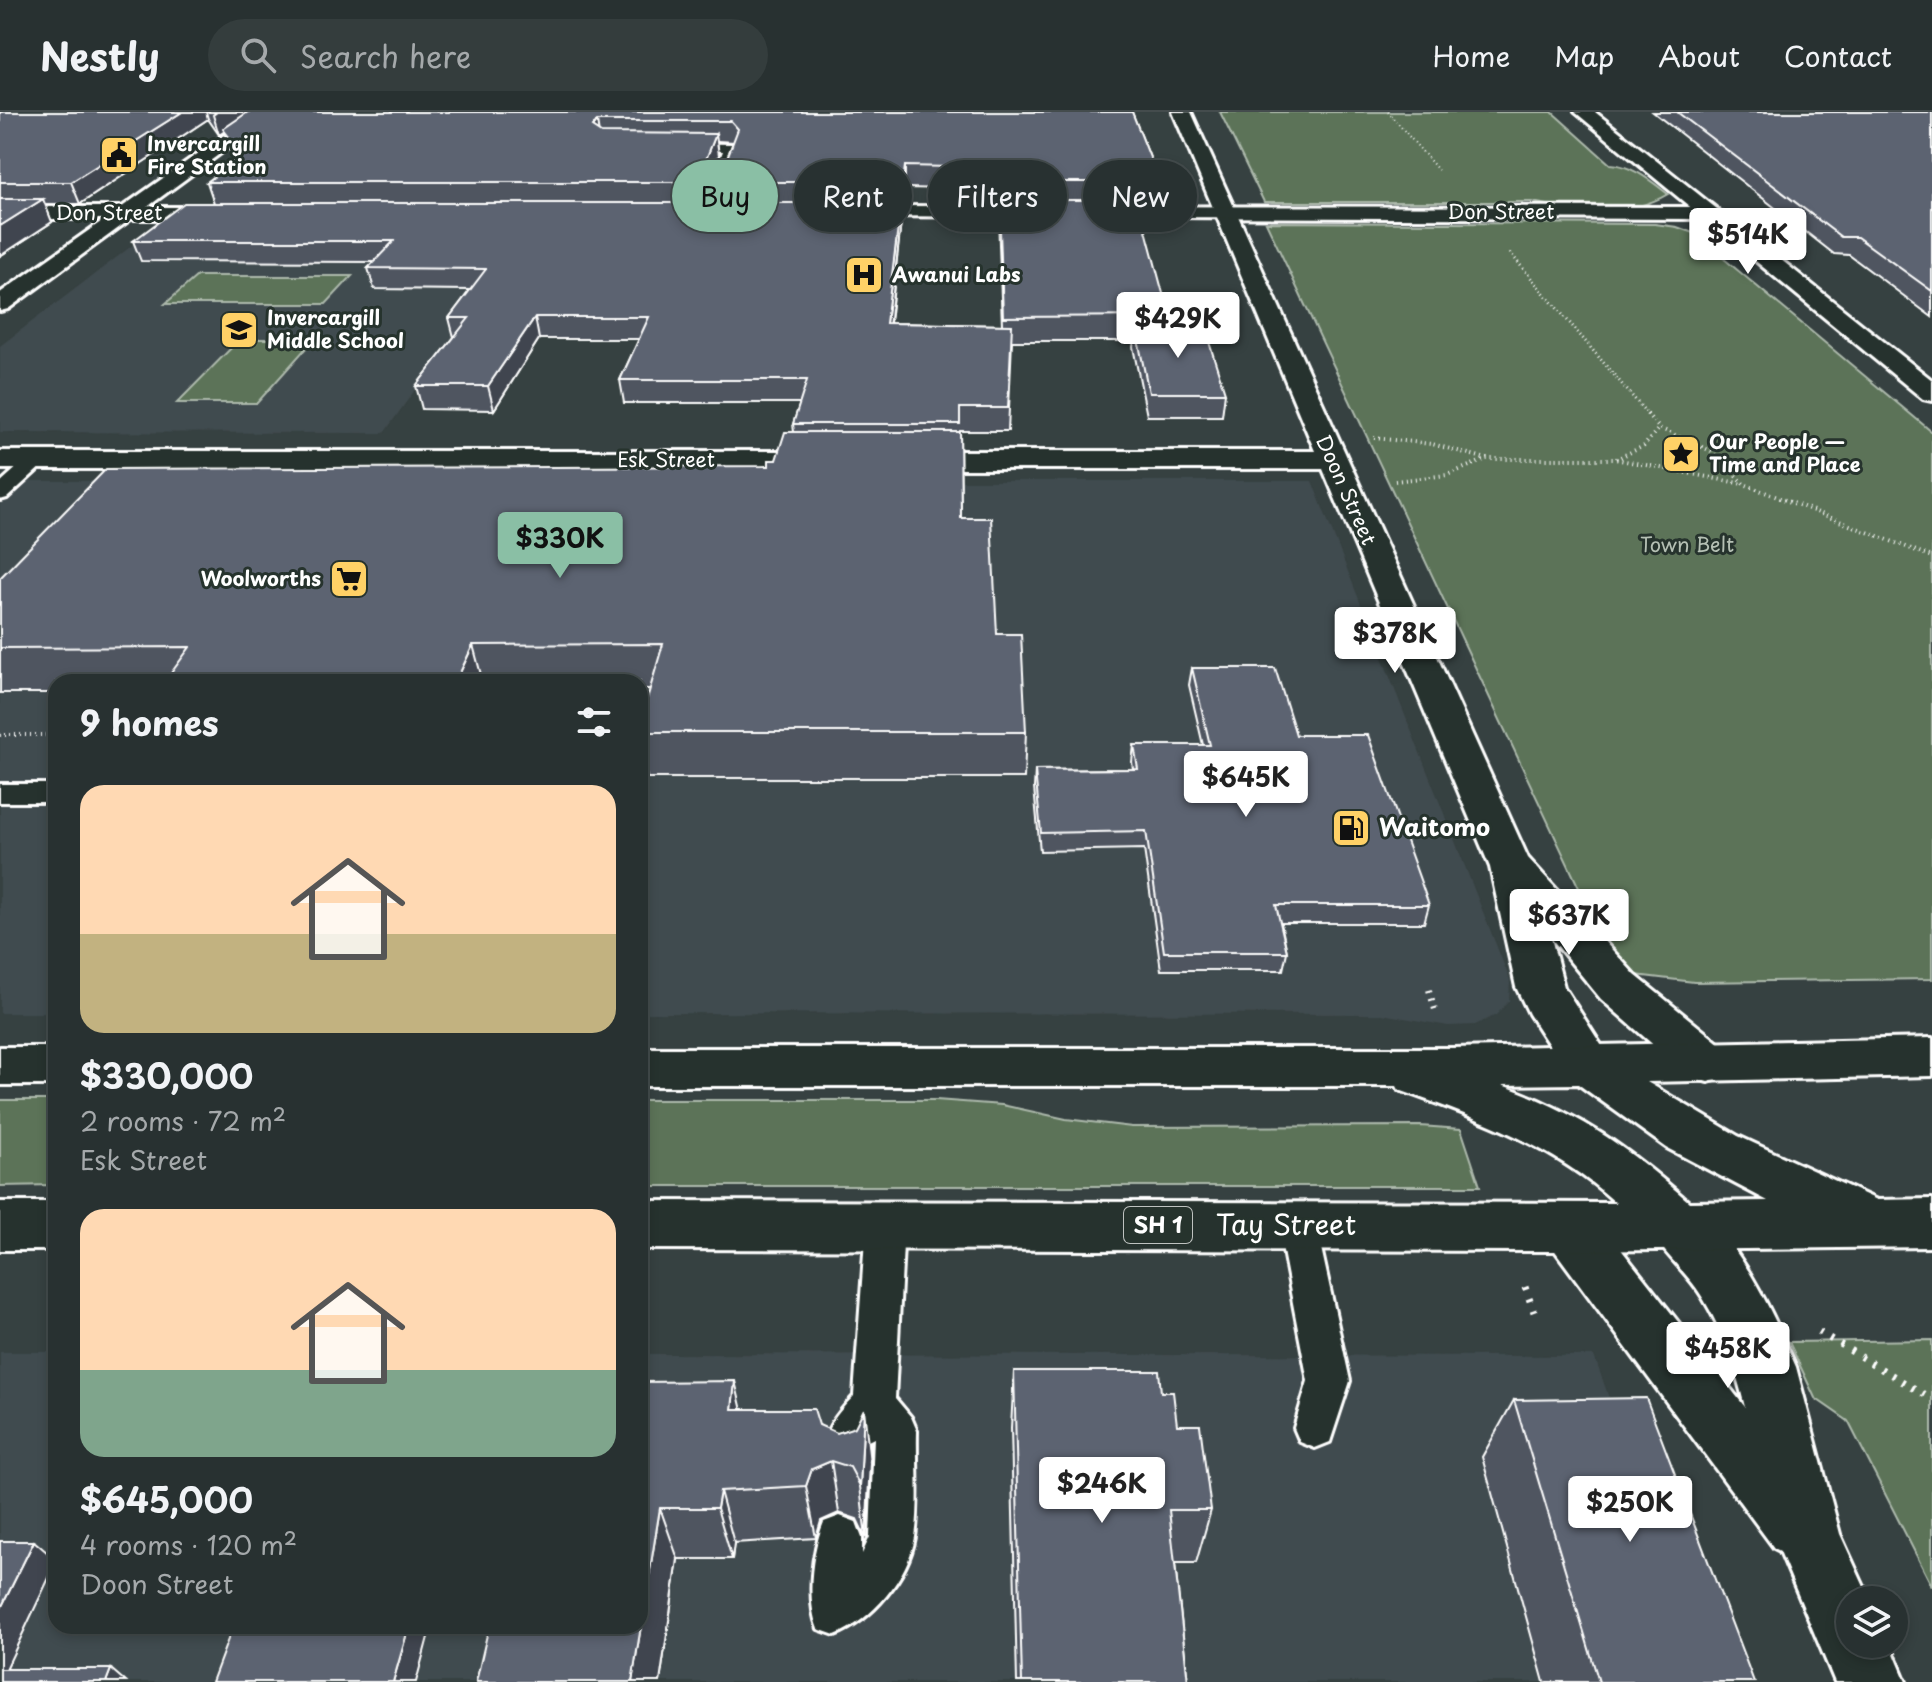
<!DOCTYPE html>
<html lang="en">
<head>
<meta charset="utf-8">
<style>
	body { margin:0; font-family:"Playpen Sans",sans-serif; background:#343d3d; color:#f1f3f6; height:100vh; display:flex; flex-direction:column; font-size:30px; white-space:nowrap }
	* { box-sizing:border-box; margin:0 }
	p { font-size:26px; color:#a5a9ab }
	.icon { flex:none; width:44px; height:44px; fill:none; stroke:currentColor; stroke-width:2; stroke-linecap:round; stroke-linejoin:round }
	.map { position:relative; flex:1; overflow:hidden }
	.panel { position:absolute; left:48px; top:562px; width:600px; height:960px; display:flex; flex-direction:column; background:#283131; border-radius:24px; box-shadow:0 4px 12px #0003,0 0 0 2px #444c4d }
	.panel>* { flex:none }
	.banner { position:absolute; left:672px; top:48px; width:760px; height:72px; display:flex; gap:16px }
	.fabs { position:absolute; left:1836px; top:1474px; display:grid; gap:16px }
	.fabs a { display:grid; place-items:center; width:72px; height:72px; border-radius:50%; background:#283131; box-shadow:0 4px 12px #0003,0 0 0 2px #444c4d; font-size:40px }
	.price { position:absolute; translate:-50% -68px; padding:0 18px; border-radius:8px; background:#fff; color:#222; font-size:26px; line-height:52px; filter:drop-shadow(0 2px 4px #0008) }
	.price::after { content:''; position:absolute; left:50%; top:48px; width:24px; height:18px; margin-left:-12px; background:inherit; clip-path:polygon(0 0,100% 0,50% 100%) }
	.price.on { background:#8abfa5; color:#111 }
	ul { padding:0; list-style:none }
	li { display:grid; align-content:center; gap:16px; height:424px; padding:0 32px }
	li span { display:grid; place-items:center; height:248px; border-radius:24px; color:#555 }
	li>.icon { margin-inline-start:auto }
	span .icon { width:144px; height:144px; fill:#fffc; stroke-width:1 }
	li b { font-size:34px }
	h2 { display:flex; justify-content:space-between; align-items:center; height:96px; padding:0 32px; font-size:34px }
	.pill { padding:0 28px; border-radius:36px; background:#283131; box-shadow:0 4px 12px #0003,0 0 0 2px #444c4d; font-size:28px; line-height:72px }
	.pill.on { background:#8abfa5; color:#111 }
	header { display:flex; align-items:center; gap:48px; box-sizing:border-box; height:112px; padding:0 40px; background:#283131; border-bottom:2px solid #444c4d }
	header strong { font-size:38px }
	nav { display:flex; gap:44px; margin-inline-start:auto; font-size:28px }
	.search { width:560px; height:72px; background:#343d3d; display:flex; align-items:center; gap:20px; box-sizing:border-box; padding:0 28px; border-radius:44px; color:#a5a9ab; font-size:30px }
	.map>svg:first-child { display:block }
	.built { fill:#414b4f }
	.green { fill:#5b7358; stroke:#adb9ac; stroke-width:2 }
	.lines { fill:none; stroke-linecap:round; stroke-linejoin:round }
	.service-casing { stroke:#fff; stroke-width:6 }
	.minor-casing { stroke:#fff; stroke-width:6 }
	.tertiary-casing { stroke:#fff; stroke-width:6 }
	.secondary-casing { stroke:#fff; stroke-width:6 }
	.trunk-casing { stroke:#fff; stroke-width:6 }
	.path-far4 { stroke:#fff; stroke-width:2; stroke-dasharray:1 3; stroke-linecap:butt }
	.path-far3 { stroke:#fff; stroke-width:3; stroke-dasharray:1 3; stroke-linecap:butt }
	.path-far2 { stroke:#fff; stroke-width:4; stroke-dasharray:1 4; stroke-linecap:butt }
	.path-far1 { stroke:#fff; stroke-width:6; stroke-dasharray:2 7; stroke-linecap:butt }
	.path { stroke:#fff; stroke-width:7; stroke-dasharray:3 9; stroke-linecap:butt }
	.service { fill:#26332d; fill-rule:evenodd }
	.minor { fill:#26332d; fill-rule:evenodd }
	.tertiary { fill:#26332d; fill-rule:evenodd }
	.secondary { fill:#26332d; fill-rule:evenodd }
	.trunk { fill:#26332d; fill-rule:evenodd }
	.wall { fill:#4f5561; stroke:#fff; stroke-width:2; fill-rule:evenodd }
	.shaded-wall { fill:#40454f; stroke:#fff; stroke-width:2 }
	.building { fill:#5c6371; stroke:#fff; stroke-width:2 }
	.labels { text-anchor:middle; stroke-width:6; stroke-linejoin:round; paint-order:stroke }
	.far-poi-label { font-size:20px; font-weight:bold; fill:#fff; stroke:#26332d; text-anchor:start }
	.far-street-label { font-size:20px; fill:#fff; stroke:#26332d }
	.far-park-label { font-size:20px; fill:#b5c0b4; stroke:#26332d }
	.shield { fill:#26332d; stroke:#bec2c0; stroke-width:2 }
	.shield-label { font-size:22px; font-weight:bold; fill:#fff }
	.poi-label { font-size:24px; font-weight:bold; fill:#fff; stroke:#26332d; text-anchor:start }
	.near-street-label { font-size:28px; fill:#fff; stroke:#26332d }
</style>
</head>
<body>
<header>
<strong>Nestly</strong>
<div class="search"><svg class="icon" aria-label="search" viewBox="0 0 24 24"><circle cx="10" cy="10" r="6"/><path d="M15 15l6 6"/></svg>Search here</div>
<nav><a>Home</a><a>Map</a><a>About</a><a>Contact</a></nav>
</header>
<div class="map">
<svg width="1932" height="1570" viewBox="0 0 1932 1570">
	<rect width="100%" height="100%" fill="#364141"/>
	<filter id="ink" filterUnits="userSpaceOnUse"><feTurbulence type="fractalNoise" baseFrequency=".0125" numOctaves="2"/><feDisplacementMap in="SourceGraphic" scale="16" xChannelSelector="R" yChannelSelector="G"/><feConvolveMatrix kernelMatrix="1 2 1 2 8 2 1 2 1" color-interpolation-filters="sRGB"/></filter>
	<g filter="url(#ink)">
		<path class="built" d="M507,115l-38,87 -85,119 -384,-1v-86l154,-117z
			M0,369h1312l198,499 -1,21 -13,14 -21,10 -27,1 -66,-12 -742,-1v-331h-584v331h-56z
			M0,1240h56v274h584v-272l954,2 118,326h-1712z"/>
		<path class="green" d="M1220,0h332l58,52c22,1 41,17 58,30 -38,23 -94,17 -136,8h-268z
			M1266,110l389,2 22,3 16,6 239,199v547l-238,3 -75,-9z
			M197,164h155l-26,28h-161z
			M240,227h74l-57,64h-80z
			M0,988h56v85l-56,1z
			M640,988h296l66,5 64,14 66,8 288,-1 41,3 19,57h-840z
			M1932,1228v246l-84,-165 -33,-23 -26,-56z"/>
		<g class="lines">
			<defs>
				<path id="service" d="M673,31l58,1 6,4 -25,67 -12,-3 23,-61 -46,-1 -4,-1z
					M37,342l7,2 3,4 -3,4 -37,34 -7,2v-17l30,-27z
					M0,672h56v18h-56z
					M885,1097l13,5 6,11 -9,173 16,19 6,14c-1,34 3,73 -2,106 -7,41 -43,83 -80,98l-17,-6c-12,-30 -6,-78 6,-107l16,-6 16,6 6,16v16l8,-17 4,-99 -6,3 -1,22 -7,15 -15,6 -15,-6c-15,-36 -1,-56 24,-82l12,-171 6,-11z
					M1297,1097l13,5 6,11 34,156 -20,61 -15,6 -15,-6 -6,-14 14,-47 -30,-156 6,-11z"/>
				<path id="minor" d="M257,0h20l-269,197 -8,2v-18z
					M1173,0h18l337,746 107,117 91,74 7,14 -7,14 -18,5 -18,-5 -89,-78 -50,-61 13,49 50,78 -7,14 -18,5 -18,-5 -42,-65 -13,-27 -26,-120 -167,-398h-424l-10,-3 -5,-6 5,-6 10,-3h416z
					M0,339h834l10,3 5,6 -5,6 -10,3h-834z
					M1675,1088c59,21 97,113 121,167l44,167 30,66h-20v44h40l16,38h-71l-55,-131 -6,-3 -224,-304 -8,-17 8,-17 20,-7 20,7 155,197c-9,-38 -22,-76 -42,-109 -16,-27 -42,-45 -56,-74l8,-17z"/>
				<path id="tertiary" d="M842,94l863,1 10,6 -10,6 -870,-3 -3,-4 3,-4z
					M0,95h230l10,6 -10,6h-230z"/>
				<path id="secondary" d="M1575,0h20l337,268v21l-9,-2z"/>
				<path id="trunk" d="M1932,926v38l-285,6 91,54 139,64 55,-1v48l-362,4 -930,-2v-48l976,2c-63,-58 -138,-85 -217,-113l-2,-4h-757v-38h813zM1578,972l89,64 101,53 -79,1c-62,-55 -108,-88 -187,-117z
					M0,935h56v38h-56z
					M0,1090h56v48h-56z"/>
			</defs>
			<use href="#service" class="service-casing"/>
			<use href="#minor" class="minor-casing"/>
			<use href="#tertiary" class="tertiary-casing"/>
			<use href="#secondary" class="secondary-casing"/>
			<use href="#trunk" class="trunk-casing"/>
			<path class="path-far4" d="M1388,0l50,58"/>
			<path class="path-far3" d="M1510,141l139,163"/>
			<path class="path-far2" d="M1647,302l12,14 52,23 33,33 188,73
				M1374,326l58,6 55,15
				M1616,347l28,-13 15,-18
				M1395,369l52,-6 40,-16h128l128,25
				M0,623h56"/>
			<path class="path-far1" d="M1429,878l7,23"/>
			<path class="path" d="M1525,1175l9,25
				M1819,1220l113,67"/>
			<use href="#service" class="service"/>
			<use href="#minor" class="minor"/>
			<use href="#tertiary" class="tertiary"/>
			<use href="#secondary" class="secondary"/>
			<use href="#trunk" class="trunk"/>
		</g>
		<path class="wall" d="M0,0h1132l22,56 -2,22h-20v10l37,116 -1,10 57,67 -3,23h-75l-14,-69 1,-6h-122l-4,90h-48l1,87 65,214 -2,46h-377l-7,-32v-23l10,-34h-10v-7h-584v11h-56v-115l769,-112 7,-6 18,-28 -1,-8 7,-21h-176l-4,-23 19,-41h-100l-45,71 -72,-1 -6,-23 38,-49 -5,-19 21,-28 -96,-1 -6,-21 7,-6 -234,-1 -8,-20 81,-38 -7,-21 30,-23 -7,-9 -6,-18 -5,3 -11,-16 -128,85h-35l7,18 -52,34zM717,29l16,1 -15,40 2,21h-20l19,-48zM905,76l92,2 5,135 -112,-2 11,-101v-18h2z
			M1653,0h279v205l-83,-62 -15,-1z
			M1192,556l104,67 133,170 -5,18h-143l6,29 -4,18h-122l-17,-121 -104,2 -6,-63 1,-18 98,-1 -1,-7 2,-17h69l-14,-60z
			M1014,1259l147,21 16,33 34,85 -15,53h-21l13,119h-171l-6,-254z
			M640,1270l102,27 77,16 51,38 -4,75 -9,-19 -18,-6 -18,8 -5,17 -82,5 -2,16h-54l-18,123h-184z
			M1514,1288l240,282h-210l-62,-225z"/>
		<path class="shaded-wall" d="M182,0h24l2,7 -128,85 -9,-22z
			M217,0h36l-34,23 -6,-20z
			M597,9l3,20 -8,-14z
			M716,22l3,21 -19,49 -3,-22z
			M905,54v22l-2,16v-22z
			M43,87l9,23 -52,34v-30z
			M901,91v19l-14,123 -1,-22z
			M535,205l4,22 -45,71 -6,-24z
			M473,533l10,37h-25l-1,-3z
			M735,1269l13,55 -16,-27z
			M864,1297l6,54 -4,75 -6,-52z
			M831,1349l8,52 -18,8 -5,17 -10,-52 6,-17z
			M720,1379l14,52 -2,16 -15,-51z
			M660,1396l18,51 -18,123h-28z
			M34,1429l22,19v3l-56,119v-72z
			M409,1514h22l-15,56h-23z
			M111,1557l15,13h-20z"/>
		<path class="building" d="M0,0h182l-111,70h-71z
			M248,0h884l22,56h-25l4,14h-135l-1,-14 -92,-2 -2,16h-185l20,-53 -7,-8h-134l-5,6 9,6 115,1 -19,48h-490l36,-27 -20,-26z
			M1677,0h255v179l-75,-54h-16z
			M0,87h43l-43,27z
			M999,88h139l31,116 -166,1z
			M184,91h717l-15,120 126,2 -4,83h-48v16h-167l14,-44h-187l29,-63h-114l-47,69h-72l53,-68h-20l37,-49 -118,-1 26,-27h-261z
			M1135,213l69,1 21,67h-76z
			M785,320h175l1,86h30l6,116h24l5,98h-386v-9l23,-79 -190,1 -16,34 -291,1 24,-33 -190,1v-70l106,-109 663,-3v-6h7z
			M1192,556h83l21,67h72l61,170h-153l11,47h-123l-18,-121 -105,2 -6,-63 103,-1 -4,-24h76z
			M1014,1259h145l2,21h12l4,33h23l11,85h-42l19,172h-166z
			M735,1269l-3,28h82l5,16 18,8 18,-6 9,-18 -4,77 -10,-19 -19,-6 -19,8 -6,17 -86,5 -3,17h-57l-28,174h-156l13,-56h151v-244z
			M1646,1286l108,284h-155l-85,-282z
			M0,1429h34l-34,69z
			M233,1514h176l-16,56h-181z
			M0,1557h111l-5,13h-106z"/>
	</g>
	<defs>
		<symbol id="civic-square" viewBox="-11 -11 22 22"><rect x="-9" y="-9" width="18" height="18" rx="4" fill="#ffd166" stroke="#26332d"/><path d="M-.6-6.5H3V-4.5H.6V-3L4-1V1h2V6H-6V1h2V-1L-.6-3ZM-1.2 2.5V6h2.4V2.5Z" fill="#111"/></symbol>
		<symbol id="hospital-square" viewBox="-11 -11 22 22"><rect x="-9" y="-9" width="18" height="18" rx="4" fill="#ffd166" stroke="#26332d"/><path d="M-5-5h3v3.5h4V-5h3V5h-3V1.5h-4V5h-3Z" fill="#111"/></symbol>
		<symbol id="school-square" viewBox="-11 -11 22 22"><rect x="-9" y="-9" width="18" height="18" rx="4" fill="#ffd166" stroke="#26332d"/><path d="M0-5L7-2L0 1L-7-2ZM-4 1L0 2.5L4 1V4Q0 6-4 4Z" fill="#111"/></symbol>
		<symbol id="sight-square" viewBox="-11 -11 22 22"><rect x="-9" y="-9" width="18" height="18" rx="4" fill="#ffd166" stroke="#26332d"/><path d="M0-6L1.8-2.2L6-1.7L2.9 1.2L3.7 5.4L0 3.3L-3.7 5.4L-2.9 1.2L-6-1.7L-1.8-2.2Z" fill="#111"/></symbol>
		<symbol id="supermarket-square" viewBox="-11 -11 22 22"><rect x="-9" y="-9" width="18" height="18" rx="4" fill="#ffd166" stroke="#26332d"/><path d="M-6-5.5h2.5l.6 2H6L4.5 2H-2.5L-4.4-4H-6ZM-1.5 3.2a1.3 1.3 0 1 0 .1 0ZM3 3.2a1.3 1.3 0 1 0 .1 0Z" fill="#111"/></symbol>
		<symbol id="fuel-square" viewBox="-11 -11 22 22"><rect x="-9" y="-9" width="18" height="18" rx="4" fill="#ffd166" stroke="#26332d"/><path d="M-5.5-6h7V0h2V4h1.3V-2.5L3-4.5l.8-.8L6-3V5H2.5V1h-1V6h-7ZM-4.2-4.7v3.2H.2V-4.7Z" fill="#111"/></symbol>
	</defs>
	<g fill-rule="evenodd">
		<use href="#civic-square" x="97" y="21" width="44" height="44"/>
		<use href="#hospital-square" x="842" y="141" width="44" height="44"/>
		<use href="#school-square" x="217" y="196" width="44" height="44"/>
		<use href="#sight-square" x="1659" y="320" width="44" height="44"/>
		<use href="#supermarket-square" x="327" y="445" width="44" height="44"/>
		<use href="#fuel-square" x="1329" y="694" width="44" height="44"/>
	</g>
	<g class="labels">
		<g class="far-poi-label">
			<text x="147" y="39">Invercargill<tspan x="147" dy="23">Fire Station</tspan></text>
			<text x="892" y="170">Awanui Labs</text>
			<text x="267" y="213">Invercargill<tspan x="267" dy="23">Middle School</tspan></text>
			<text x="1709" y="337">Our People —<tspan x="1709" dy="23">Time and Place</tspan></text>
			<text x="321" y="474" text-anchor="end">Woolworths</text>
		</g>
		<g class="far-street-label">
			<text x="1501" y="107">Don Street</text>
			<text x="109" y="108">Don Street</text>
			<text x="666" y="355">Esk Street</text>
			<text transform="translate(1346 378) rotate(66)" y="7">Doon Street</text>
		</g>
		<g class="far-park-label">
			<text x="1687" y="440">Town Belt</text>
		</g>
		<rect class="shield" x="1124" y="1095" width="68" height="36" rx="6"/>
		<g class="shield-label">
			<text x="1158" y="1121">SH 1</text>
		</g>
		<g class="poi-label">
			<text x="1379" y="724">Waitomo</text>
		</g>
		<g class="near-street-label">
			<text x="1286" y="1123">Tay Street</text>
		</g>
	</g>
</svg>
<div class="fabs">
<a><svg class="icon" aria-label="layers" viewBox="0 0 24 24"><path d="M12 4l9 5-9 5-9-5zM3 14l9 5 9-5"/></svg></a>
</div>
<b class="price" style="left:1748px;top:164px">$514K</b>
<b class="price" style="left:1178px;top:248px">$429K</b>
<b class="price on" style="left:560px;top:468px">$330K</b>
<b class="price" style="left:1395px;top:563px">$378K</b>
<b class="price" style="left:1246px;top:707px">$645K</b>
<b class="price" style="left:1569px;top:845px">$637K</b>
<b class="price" style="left:1728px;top:1278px">$458K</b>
<b class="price" style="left:1102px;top:1413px">$246K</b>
<b class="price" style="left:1630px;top:1432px">$250K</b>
<div class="banner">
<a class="pill on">Buy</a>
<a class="pill">Rent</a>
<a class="pill">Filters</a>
<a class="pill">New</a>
</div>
<section class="panel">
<h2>9 homes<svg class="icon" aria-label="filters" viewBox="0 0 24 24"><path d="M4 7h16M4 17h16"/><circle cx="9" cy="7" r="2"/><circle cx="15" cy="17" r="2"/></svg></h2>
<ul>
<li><span style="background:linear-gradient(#ffd9b3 60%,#c2b280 0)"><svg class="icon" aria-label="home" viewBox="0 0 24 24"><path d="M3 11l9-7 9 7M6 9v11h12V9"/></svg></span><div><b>$330,000</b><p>2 rooms · 72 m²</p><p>Esk Street</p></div></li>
<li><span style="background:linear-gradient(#ffd9b3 65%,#7fa58c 0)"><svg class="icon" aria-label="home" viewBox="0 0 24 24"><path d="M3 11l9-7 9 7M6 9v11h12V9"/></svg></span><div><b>$645,000</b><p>4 rooms · 120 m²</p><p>Doon Street</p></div></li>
</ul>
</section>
</div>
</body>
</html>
